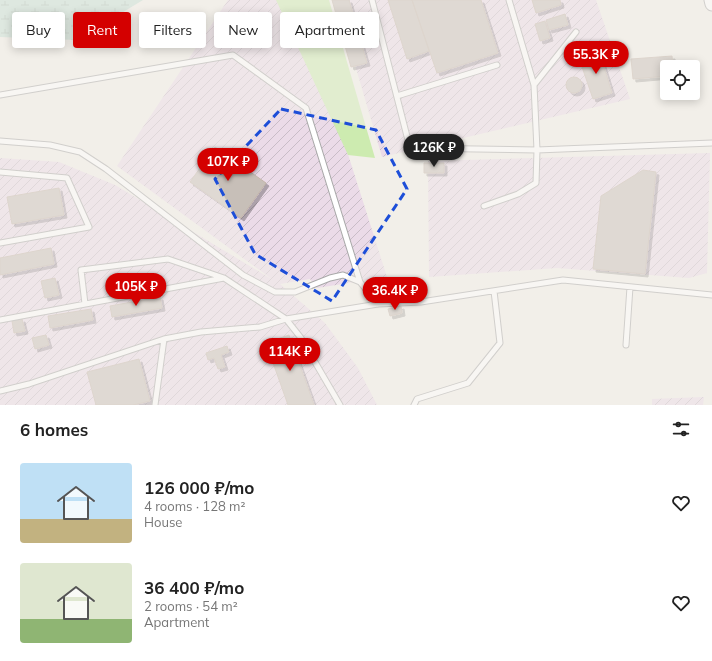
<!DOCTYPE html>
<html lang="en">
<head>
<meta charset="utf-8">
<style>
	body { margin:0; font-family:Mulish,sans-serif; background:#f2f2f2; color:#222; height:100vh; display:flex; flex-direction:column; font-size:15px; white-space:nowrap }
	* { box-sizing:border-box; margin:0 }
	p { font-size:13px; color:#767676 }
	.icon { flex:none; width:22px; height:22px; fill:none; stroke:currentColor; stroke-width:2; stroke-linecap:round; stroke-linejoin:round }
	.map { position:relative; height:405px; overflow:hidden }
	.details { display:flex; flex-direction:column; background:#fff; flex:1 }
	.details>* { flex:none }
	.hud { position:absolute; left:12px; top:12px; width:400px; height:36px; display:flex; gap:8px }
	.fabs { position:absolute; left:660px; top:60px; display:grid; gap:8px }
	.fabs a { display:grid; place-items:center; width:40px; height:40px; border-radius:4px; background:#fff; box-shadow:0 2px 10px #0003; font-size:20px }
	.price { position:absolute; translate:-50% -34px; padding:0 9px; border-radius:14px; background:#d40000; color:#fff; font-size:13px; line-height:26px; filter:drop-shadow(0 1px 2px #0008) }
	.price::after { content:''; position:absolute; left:50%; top:24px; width:12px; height:9px; margin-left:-6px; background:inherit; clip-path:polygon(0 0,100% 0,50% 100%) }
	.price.on { background:#222; color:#fff }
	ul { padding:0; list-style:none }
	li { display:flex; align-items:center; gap:12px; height:100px; padding:0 20px }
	li span { display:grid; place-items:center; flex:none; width:112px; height:80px; border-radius:4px; color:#555 }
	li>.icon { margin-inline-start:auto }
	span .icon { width:48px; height:48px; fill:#fffc; stroke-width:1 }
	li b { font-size:17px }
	h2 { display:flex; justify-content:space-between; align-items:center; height:48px; padding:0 20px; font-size:17px }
	.pill { padding:0 14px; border-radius:4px; background:#fff; box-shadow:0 2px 10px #0003; font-size:14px; line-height:36px }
	.pill.on { background:#d40000; color:#fff }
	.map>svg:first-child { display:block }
	.industrial { fill:url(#industrial-furrows) }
	.grass { fill:#cdebb0 }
	.wetland { fill:url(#wetland-marsh) }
	.building { fill:#c7bfb8; stroke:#c4b6ab; filter:url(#shadow) }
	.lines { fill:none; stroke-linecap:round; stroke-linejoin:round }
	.service-casing { stroke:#a9a9a9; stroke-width:7 }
	.tertiary-casing { stroke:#a9a9a9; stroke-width:15 }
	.service { stroke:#fff; stroke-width:5 }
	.tertiary { stroke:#fff; stroke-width:13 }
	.marked { fill:none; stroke:#1d4ed8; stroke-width:3; stroke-dasharray:8 5; stroke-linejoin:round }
</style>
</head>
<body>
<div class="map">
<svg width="712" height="405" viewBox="0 0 712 405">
	<defs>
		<pattern id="industrial-furrows" width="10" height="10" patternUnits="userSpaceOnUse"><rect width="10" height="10" fill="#ebdbe8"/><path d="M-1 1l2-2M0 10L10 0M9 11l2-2" fill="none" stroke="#c9bcc7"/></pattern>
		<pattern id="wetland-marsh" width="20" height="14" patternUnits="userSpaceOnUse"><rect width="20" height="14" fill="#c6e0d4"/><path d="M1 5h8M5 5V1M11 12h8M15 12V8" fill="none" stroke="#aac0b6"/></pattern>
		<filter id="shadow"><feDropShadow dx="3" dy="3" stdDeviation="0" flood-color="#0004"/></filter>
	</defs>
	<rect width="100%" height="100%" fill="#f2efe9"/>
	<path class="industrial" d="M228,0h71l88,277 -70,11 -7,-9 -30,5 45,39 33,45 19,37h-377v-247l59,4 56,23 158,95 -156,-114z
		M336,0h260l34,99 -248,58z
		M710,153l-3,120 -18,5 -132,-10 -128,9 -1,-116z
		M704,397l-1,8h-51v-6z"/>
	<path class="grass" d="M276,0h53l46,158 -27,-3z"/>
	<path class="wetland" d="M0,0h143l-66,40 -77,-3z"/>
	<path class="building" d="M332,0h17l18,63 -16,4z
		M388,0h24l17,51 -22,8z
		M412,0h69l17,53 -61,20z
		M532,0h28l1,5 -25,8z
		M565,14l3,11 -19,5 -3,-10z
		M545,21l5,17 -10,3 -5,-17z
		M599,51l13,42 -19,6 -14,-41z
		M672,56l1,11h-6v9l-34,3 -2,-20z
		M566 85a8 8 0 1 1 16 0a8 8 0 1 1-16 0Z
		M215,147l51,36 -25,35 -51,-36z
		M424,163h20v10h-20z
		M643,170l13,2 -11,102 -52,-5 8,-73z
		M59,188l5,27 -52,9 -5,-27z
		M51,248l3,16 -54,11v-17z
		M55,278l4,17 -14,3 -4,-17z
		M160,297l2,11 -50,9 -2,-11z
		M401,306l1,7 -12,3 -2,-7z
		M91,309l2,11 -43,8 -2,-12z
		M22,319l3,12 -11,2 -2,-12z
		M46,335l3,10 -14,4 -3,-11z
		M289,335l25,70h-26l-22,-62z
		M227,346l2,6 -8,3 4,12 -7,2 -4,-11 -6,2 -2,-7z
		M139,359l11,42 -17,4h-37l-9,-33z"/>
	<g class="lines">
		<defs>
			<path id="service" d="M372,0l38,148 127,2 175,-7
				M534,85l42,-53
				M0,95l233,-40 73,53 54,174 18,22
				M397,96l100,-31
				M0,141l50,4 30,7 26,17 137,106 32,17h20l35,-14 13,-3 17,7
				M0,172l67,6 22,49 -89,16
				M484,206l34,-12 18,-11 1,-33 -3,-65 -25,-85
				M85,304l-4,-34 87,-11 56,19
				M0,320l224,-42 62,41 15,19 39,67
				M626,345l4,-58
				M0,391l29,-7 135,-45 37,-7 59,-5 26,-8 92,-15 43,-2 142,-22 149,15
				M155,405l9,-66
				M414,405l3,-6 51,-16 32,-40 -6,-52"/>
			<path id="tertiary" d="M711,0l1,4"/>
		</defs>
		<use href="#service" class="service-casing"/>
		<use href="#tertiary" class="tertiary-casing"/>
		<use href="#service" class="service"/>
		<use href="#tertiary" class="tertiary"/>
	</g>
	<path d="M0 0H712V405H0ZM281,109l95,21 31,59 -75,112 -77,-47 -40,-75z" fill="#f2efe9" fill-opacity=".55" fill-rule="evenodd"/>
	<path class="marked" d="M281,109l95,21 31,59 -75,112 -77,-47 -40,-75z"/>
</svg>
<div class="fabs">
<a><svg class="icon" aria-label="locate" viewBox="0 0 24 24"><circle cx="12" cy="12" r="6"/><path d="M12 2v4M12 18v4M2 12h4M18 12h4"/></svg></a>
</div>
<b class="price" style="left:596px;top:75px">55.3K ₽</b>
<b class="price on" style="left:434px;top:168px">126K ₽</b>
<b class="price" style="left:228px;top:182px">107K ₽</b>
<b class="price" style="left:136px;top:307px">105K ₽</b>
<b class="price" style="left:395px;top:311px">36.4K ₽</b>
<b class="price" style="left:290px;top:372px">114K ₽</b>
<div class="hud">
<a class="pill">Buy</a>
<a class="pill on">Rent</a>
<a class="pill">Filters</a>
<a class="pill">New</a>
<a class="pill">Apartment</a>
</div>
</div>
<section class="details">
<h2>6 homes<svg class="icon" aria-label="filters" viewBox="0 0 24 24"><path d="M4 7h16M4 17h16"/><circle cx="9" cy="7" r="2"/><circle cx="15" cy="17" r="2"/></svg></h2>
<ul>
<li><span style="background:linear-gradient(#bfe0f5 70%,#c2b280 0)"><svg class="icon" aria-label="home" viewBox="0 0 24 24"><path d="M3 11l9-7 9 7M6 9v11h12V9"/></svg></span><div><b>126 000 ₽/mo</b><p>4 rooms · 128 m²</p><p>House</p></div><svg class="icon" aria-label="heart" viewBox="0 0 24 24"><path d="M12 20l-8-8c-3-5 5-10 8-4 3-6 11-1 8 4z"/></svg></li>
<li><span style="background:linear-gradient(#dfe7d0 70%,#8fb573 0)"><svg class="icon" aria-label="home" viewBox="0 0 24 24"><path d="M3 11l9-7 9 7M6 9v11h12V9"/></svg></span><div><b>36 400 ₽/mo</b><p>2 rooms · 54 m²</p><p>Apartment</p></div><svg class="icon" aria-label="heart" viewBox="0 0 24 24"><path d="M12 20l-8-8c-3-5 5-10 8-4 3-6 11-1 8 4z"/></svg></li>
</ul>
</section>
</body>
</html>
